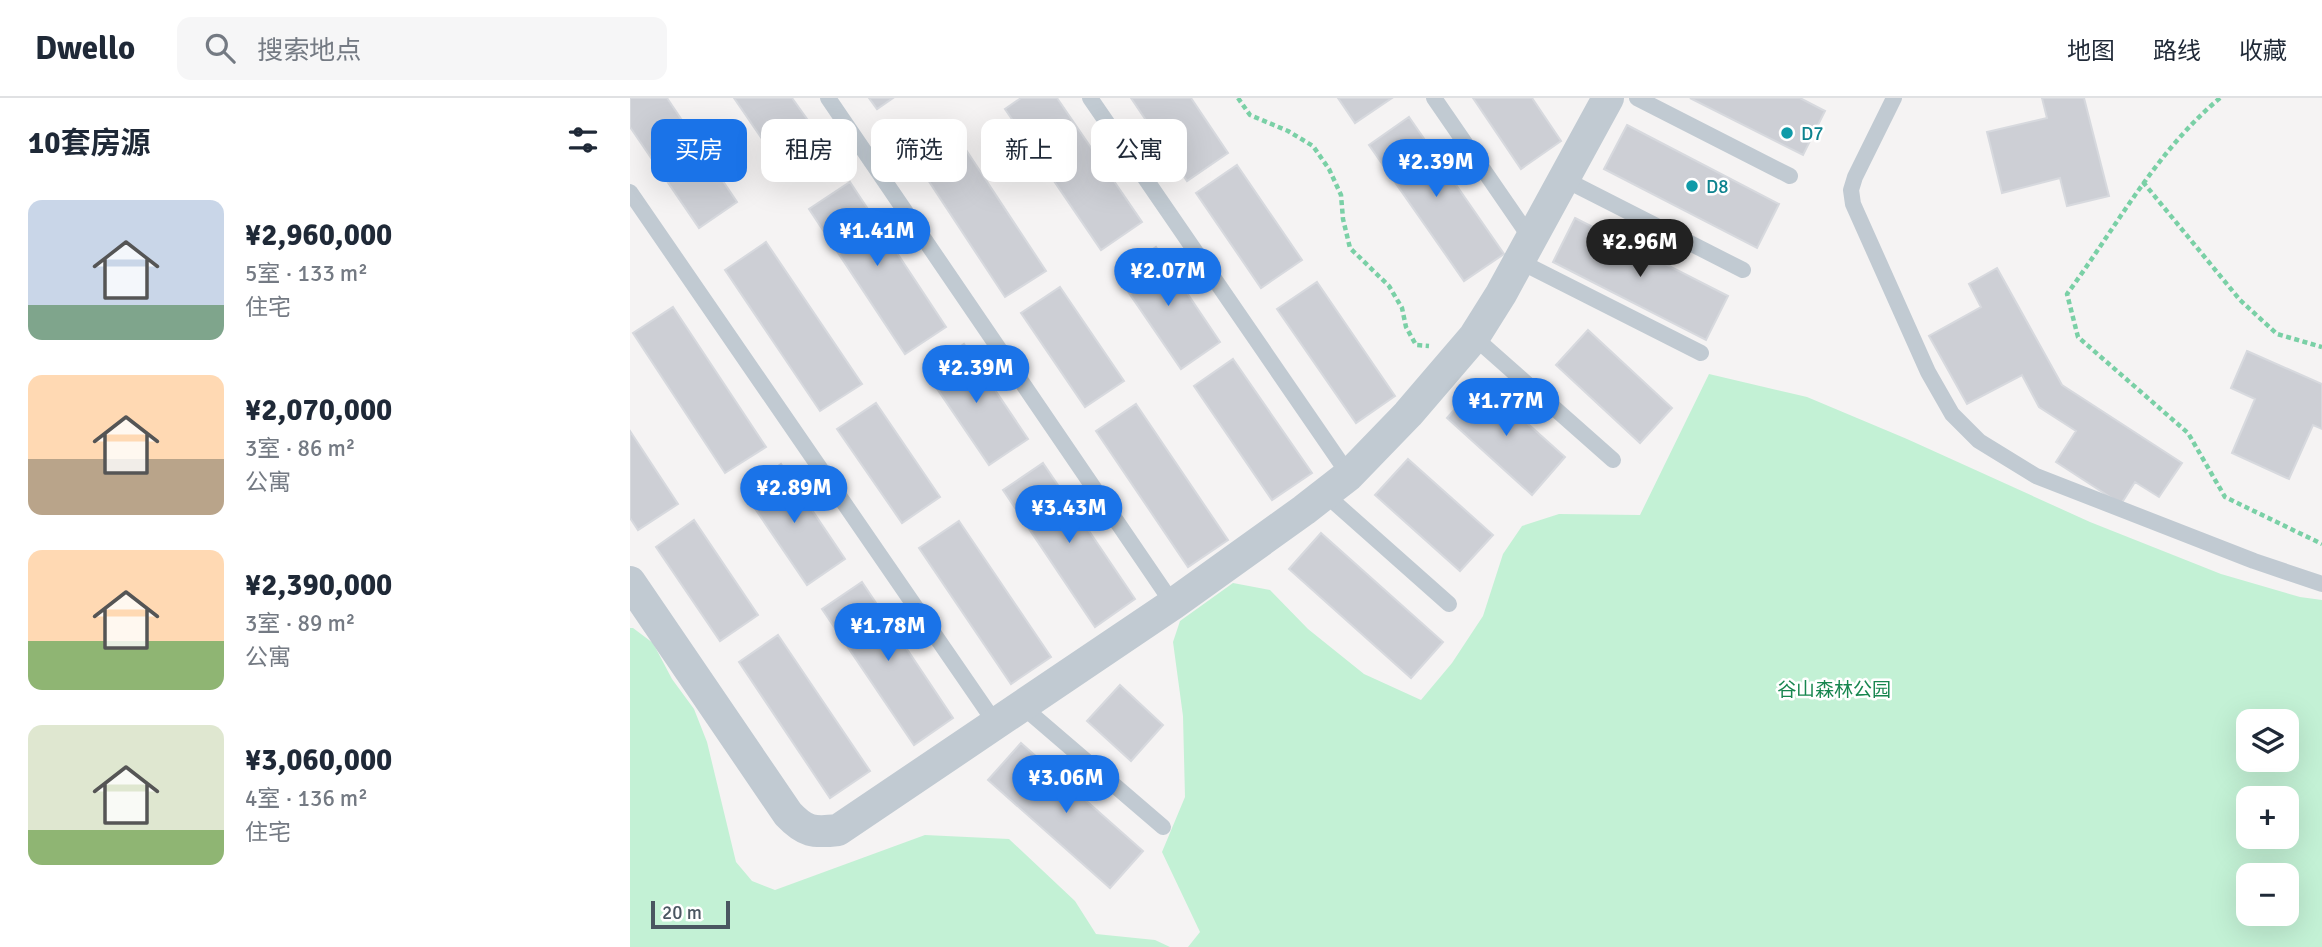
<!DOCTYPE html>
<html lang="zh">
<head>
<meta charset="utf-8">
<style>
	body { margin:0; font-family:Signika,"Noto Sans SC",sans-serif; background:#f6f6f7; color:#1f2937; height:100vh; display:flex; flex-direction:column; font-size:26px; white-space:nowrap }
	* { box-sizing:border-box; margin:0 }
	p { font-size:23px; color:#747a83 }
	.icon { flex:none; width:38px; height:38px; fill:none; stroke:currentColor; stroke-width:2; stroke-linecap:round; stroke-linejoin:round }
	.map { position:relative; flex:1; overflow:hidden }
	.side { display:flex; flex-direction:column; background:#fff; width:630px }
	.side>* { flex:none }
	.banner { position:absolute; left:21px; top:21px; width:665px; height:63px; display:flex; gap:14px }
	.tools { position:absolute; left:1606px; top:611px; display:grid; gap:14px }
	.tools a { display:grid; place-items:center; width:63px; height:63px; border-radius:14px; background:#fff; box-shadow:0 7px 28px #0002; font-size:35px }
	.scale { position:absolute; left:21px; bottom:18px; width:79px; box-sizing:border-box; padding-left:7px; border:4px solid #4a5661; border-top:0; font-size:19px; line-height:24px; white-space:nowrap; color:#4a5661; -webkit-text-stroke:5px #fff; paint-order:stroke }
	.price { position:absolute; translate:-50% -60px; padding:0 16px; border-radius:24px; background:#1a73e8; color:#fff; font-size:23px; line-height:46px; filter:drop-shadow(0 2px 4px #0008) }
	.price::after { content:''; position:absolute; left:50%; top:42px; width:21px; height:16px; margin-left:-10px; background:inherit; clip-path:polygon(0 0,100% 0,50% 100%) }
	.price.current { background:#222; color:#fff }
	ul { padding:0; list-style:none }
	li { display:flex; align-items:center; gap:21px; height:175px; padding:0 28px }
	li span { display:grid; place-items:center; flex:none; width:196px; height:140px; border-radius:14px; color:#555 }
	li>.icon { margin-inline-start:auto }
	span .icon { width:84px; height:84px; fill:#fffc; stroke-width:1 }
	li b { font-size:30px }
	h2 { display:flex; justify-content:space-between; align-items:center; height:84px; padding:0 28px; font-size:30px }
	.pill { padding:0 24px; border-radius:14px; background:#fff; box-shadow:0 7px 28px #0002; font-size:24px; line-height:63px }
	.pill.current { background:#1a73e8; color:#fff }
	header { display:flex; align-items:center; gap:42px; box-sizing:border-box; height:98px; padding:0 35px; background:#fff; border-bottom:2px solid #e0e1e3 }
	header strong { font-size:33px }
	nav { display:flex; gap:38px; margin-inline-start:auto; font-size:24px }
	.search { width:490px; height:63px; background:#f6f6f7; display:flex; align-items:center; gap:18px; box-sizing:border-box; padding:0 24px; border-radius:14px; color:#747a83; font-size:26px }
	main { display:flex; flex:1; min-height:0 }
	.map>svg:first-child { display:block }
	.green { fill:#c3f1d5; fill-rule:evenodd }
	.building { fill:#cdcfd5; stroke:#d7d9de; stroke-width:2 }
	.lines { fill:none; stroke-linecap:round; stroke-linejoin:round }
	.path { stroke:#7ad0a6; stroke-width:4.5; stroke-dasharray:5 3.5; stroke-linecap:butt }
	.service { stroke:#c1cad2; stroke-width:16 }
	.minor { stroke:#c1cad2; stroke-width:32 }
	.culture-dot { fill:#0f9aa8; stroke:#fff; stroke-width:2.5 }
	.labels { text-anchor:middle; stroke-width:5; stroke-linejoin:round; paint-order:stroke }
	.culture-label { font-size:19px; fill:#0d838f; stroke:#fff; text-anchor:start }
	.park-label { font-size:19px; fill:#17864f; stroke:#fff }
</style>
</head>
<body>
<header>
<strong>Dwello</strong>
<div class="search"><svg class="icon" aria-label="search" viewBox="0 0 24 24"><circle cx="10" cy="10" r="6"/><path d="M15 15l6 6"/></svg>搜索地点</div>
<nav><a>地图</a><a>路线</a><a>收藏</a></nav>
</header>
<main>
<section class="side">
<h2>10套房源<svg class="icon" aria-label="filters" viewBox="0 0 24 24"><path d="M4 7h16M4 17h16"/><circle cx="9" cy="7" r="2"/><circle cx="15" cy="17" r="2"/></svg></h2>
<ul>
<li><span style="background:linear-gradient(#c9d6e8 75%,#7fa58c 0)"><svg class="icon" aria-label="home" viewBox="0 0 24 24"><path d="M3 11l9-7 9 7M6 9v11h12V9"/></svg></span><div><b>¥2,960,000</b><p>5室 · 133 m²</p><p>住宅</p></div></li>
<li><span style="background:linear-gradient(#ffd9b3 60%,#b9a48a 0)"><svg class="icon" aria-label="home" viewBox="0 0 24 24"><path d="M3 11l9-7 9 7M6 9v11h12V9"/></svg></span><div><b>¥2,070,000</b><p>3室 · 86 m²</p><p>公寓</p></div></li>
<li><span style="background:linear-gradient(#ffd9b3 65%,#8fb573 0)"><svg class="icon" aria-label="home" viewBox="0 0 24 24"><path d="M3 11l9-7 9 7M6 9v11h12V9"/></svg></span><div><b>¥2,390,000</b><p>3室 · 89 m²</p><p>公寓</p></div></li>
<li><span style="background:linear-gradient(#dfe7d0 75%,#8fb573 0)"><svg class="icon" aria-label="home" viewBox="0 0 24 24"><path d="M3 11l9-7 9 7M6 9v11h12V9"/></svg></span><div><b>¥3,060,000</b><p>4室 · 136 m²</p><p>住宅</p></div></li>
</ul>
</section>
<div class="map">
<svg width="1692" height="849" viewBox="0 0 1692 849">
	<rect width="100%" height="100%" fill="#f5f3f3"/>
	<path class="green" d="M1079,276l98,23 100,42 183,83 131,52 79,23 22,3v347h-1134l12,-15 -38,-80 23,-55 -2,-81 -10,-74 7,-21 53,-38 37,7 38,39 56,45 57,26 31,-37 31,-47 20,-62 19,-28 37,-12 81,1zM1619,623h38v39h-38zM1619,700h38v38h-38zM1619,777h38v39h-38z
		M0,530h3l20,15 19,36 22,30 13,33 29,120 16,19 23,9 150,-55 84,4 66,62 21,33 59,6 15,7h-540z"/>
	<path class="building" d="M0,0h37l70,104 -38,26 -69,-101z
		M104,0h58l30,42 -40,28z
		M239,0h24l-16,11z
		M391,0h36l85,124 -41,28 -96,-141z
		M501,0h60l37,55 -41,28z
		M708,0h54l-37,25z
		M843,0h59l29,43 -40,28z
		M1060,0h110l25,13 -22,44z
		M1412,0h42l25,98 -42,10 -7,-28 -58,15 -15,-61 60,-14z
		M779,19l95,137 -40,27 -95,-136z
		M317,23l99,150 -41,26 -98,-149z
		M997,27l152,79 -22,44 -153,-79z
		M607,67l65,95 -41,28 -65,-95z
		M220,84l96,145 -41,27 -96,-145z
		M945,120l153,78 -22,44 -153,-78z
		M136,144l96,142 -42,27 -95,-141z
		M526,149l64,95 -39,27 -65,-95z
		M1367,170l65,117 120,78 -23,34 -24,-15 -14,22 -65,-42 20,-31 -37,-24 -17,-32 -55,29 -38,-68 52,-29 -12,-23z
		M687,184l78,114 -39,27 -79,-114z
		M430,189l64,94 -39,26 -64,-94z
		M43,209l93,140 -41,26 -92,-140z
		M958,232l84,78 -32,35 -84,-78z
		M334,246l64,95 -39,26 -64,-94z
		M1617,253l75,33v45l-9,-4 -24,54 -57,-26 23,-54 -24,-11z
		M603,261l79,114 -40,27 -78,-114z
		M850,283l85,76 -33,38 -85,-77z
		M246,305l64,94 -38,26 -65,-94z
		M506,306l92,136 -40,27 -92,-136z
		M0,333l48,73 -40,26 -8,-12z
		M778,361l85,76 -33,36 -85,-76z
		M413,365l92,136 -40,28 -92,-137z
		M151,366l64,95 -38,26 -64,-94z
		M64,422l64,95 -38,26 -64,-94z
		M329,423l92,136 -40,27 -92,-136z
		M691,435l122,109 -32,36 -122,-109z
		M232,484l91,136 -39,27 -92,-136z
		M148,537l92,136 -40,27 -91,-136z
		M490,587l43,40 -32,36 -44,-40z
		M391,645l122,108 -33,37 -122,-108z"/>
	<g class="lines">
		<path class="path" d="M608,0l12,17 38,16 25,15 16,23 12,26 2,24 7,29 39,38 13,22 4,19 10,18 13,1
			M1590,0c-63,52 -105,131 -153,196l11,43 110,96 37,64 97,47
			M1513,84l97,118 37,34 45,13"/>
		<path class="service" d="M198,0l345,506
			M460,0l259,377
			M804,0l97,141
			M1007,0l153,78
			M1264,0l-39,79 -4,13 2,14 75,168 24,42 27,27 57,35 218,85 68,23
			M934,81l179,91
			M0,94l366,532
			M889,163l182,92
			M844,239l139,123
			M695,396l124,110
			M392,608l141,121"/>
		<path class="minor" d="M0,484l158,232c17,18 25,19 50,16l335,-226 131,-94 45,-35 59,-61 66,-77 27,-43 107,-196"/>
	</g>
	<g class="culture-dot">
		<circle cx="1157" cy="35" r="7"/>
		<circle cx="1062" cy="88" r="7"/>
	</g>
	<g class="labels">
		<g class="culture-label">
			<text x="1171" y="42">D7</text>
			<text x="1076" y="95">D8</text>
		</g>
		<g class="park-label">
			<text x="1204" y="598">谷山森林公园</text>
		</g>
	</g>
</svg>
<div class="tools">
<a><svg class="icon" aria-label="layers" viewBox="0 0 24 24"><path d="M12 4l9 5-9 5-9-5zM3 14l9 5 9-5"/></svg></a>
<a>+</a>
<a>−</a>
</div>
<div class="scale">20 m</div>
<b class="price" style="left:806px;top:101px">¥2.39M</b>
<b class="price" style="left:247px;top:170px">¥1.41M</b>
<b class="price current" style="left:1010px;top:181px">¥2.96M</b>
<b class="price" style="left:538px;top:210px">¥2.07M</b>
<b class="price" style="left:346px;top:307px">¥2.39M</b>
<b class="price" style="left:876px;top:340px">¥1.77M</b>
<b class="price" style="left:164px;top:427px">¥2.89M</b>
<b class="price" style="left:439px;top:447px">¥3.43M</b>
<b class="price" style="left:258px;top:565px">¥1.78M</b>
<b class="price" style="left:436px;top:717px">¥3.06M</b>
<div class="banner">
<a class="pill current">买房</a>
<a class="pill">租房</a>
<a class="pill">筛选</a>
<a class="pill">新上</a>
<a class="pill">公寓</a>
</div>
</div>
</main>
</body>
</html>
